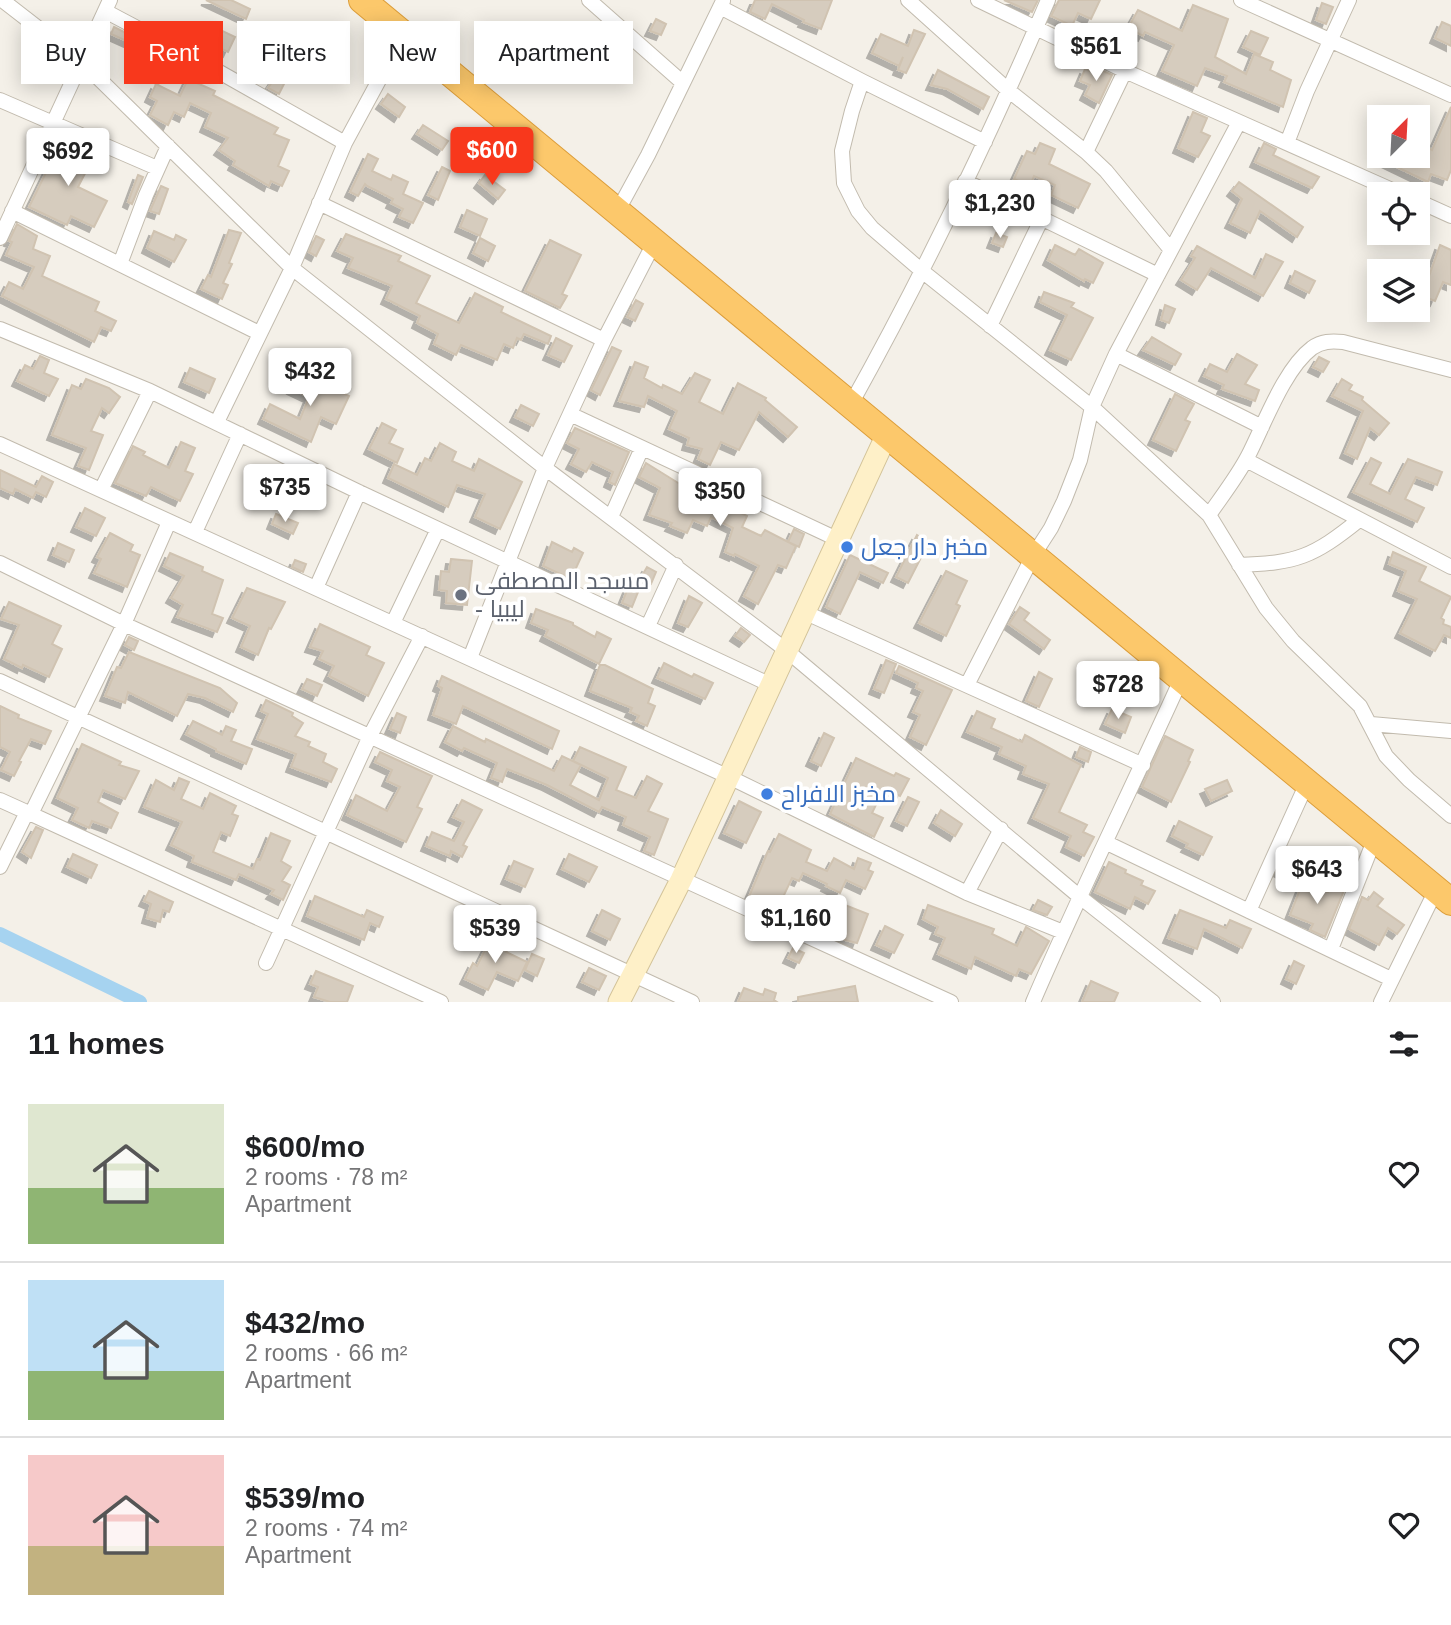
<!DOCTYPE html>
<html lang="en">
<head>
<meta charset="utf-8">
<style>
	body { margin:0; font-family:Helvetica,Cairo,sans-serif; background:#f6f6f6; color:#202124; height:100vh; display:flex; flex-direction:column; font-size:26px; white-space:nowrap }
	* { box-sizing:border-box; margin:0 }
	p { font-size:23px; color:#757577 }
	.icon { flex:none; width:38px; height:38px; fill:none; stroke:currentColor; stroke-width:2; stroke-linecap:round; stroke-linejoin:round }
	.map { position:relative; height:1002px; overflow:hidden }
	.drawer { display:flex; flex-direction:column; background:#fff; flex:1 }
	.drawer>* { flex:none }
	.top-card { position:absolute; left:21px; top:21px; width:700px; height:63px; display:flex; gap:14px }
	.needle { width:46px; rotate:24deg }
	.controls { position:absolute; left:1367px; top:105px; display:grid; gap:14px }
	.controls a { display:grid; place-items:center; width:63px; height:63px; border-radius:0px; background:#fff; box-shadow:0 4px 18px #0003; font-size:35px }
	.price { position:absolute; translate:-50% -60px; padding:0 16px; border-radius:7px; background:#fff; color:#222; font-size:23px; line-height:46px; filter:drop-shadow(0 2px 4px #0008) }
	.price::after { content:''; position:absolute; left:50%; top:42px; width:21px; height:16px; margin-left:-10px; background:inherit; clip-path:polygon(0 0,100% 0,50% 100%) }
	.price.active { background:#f8381c; color:#fff }
	ul { padding:0; list-style:none }
	li { display:flex; align-items:center; gap:21px; height:175px; padding:0 28px }
	li+li { border-top:2px solid #e0e0e0 }
	li span { display:grid; place-items:center; flex:none; width:196px; height:140px; border-radius:0px; color:#555 }
	li>.icon { margin-inline-start:auto }
	span .icon { width:84px; height:84px; fill:#fffc; stroke-width:1 }
	li b { font-size:30px }
	h2 { display:flex; justify-content:space-between; align-items:center; height:84px; padding:0 28px; font-size:30px }
	.pill { padding:0 24px; border-radius:0px; background:#fff; box-shadow:0 4px 18px #0003; font-size:24px; line-height:63px }
	.pill.active { background:#f8381c; color:#fff }
	.map>svg:first-child { display:block }
	.lines { fill:none; stroke-linecap:round; stroke-linejoin:round }
	.canal { stroke:#a6d3f0; stroke-width:14 }
	.building { fill:#d6ccbe; stroke:#d0c3b1; stroke-width:2; filter:url(#shadow) }
	.street-casing { stroke:#c2bbae; stroke-width:16 }
	.secondary-casing { stroke:#d3c399; stroke-width:23 }
	.highway-casing { stroke:#dc9d3a; stroke-width:28 }
	.street { stroke:#fff; stroke-width:14 }
	.secondary { stroke:#fef0c8; stroke-width:21 }
	.highway { stroke:#fcc86b; stroke-width:26 }
	.shop-dot { fill:#3f7fe0; stroke:#fff; stroke-width:2.5 }
	.worship-dot { fill:#6b7280; stroke:#fff; stroke-width:2.5 }
	.labels { text-anchor:middle; stroke-width:7; stroke-linejoin:round; paint-order:stroke }
	.shop-label { font-size:24px; fill:#366cbe; stroke:#fff; text-anchor:start }
	.worship-label { font-size:24px; fill:#5b616d; stroke:#fff; text-anchor:start }
</style>
</head>
<body>
<div class="map">
<svg width="1451" height="1002" viewBox="0 0 1451 1002">
	<defs>
		<filter id="shadow"><feDropShadow dx="-5" dy="5" stdDeviation="0" flood-color="#0004"/></filter>
	</defs>
	<rect width="100%" height="100%" fill="#f4f0e8"/>
	<g class="lines">
		<path class="canal" d="M0,934l140,68"/>
	</g>
	<path class="building" d="M206,0h25l19,9 -4,10z
		M755,0h77l-11,29 -18,-7 1,-2 -32,-16 -7,15 -15,-7z
		M1004,0h34l-6,12z
		M1059,0h41l-9,19 -13,-6 -6,13 -21,-10z
		M1322,3l11,4 -7,17 -10,-4z
		M1193,5l35,14 -13,38 31,17 8,-20 19,8 -3,8 21,10 -8,27 -59,-25 3,-6 -22,-8 -8,18 -35,-15 12,-26 -29,-13 -2,4 -15,-8 10,-18 44,21z
		M656,19l10,5 -5,11 -11,-4z
		M1442,22l9,4v20l-16,-8z
		M114,27l20,10 -3,6 -20,-9z
		M218,29l17,8 -7,15 -17,-8z
		M914,30l11,4 -19,39 -8,-3 5,-13 -4,9 -27,-13 9,-19 27,12z
		M1251,31l17,7 -8,17 -17,-8z
		M141,41l33,18 -11,21 -20,-10 5,-11 -13,-6z
		M264,54l28,14 -13,26 -11,-6 8,-12 -15,-8z
		M1097,68l15,7 -13,28 -14,-8 5,-10 -10,-4 5,-12 10,4z
		M938,70l51,27 -6,12 -36,-20 -16,-4z
		M188,79l27,12 -2,4 65,33 -4,6 15,6 -11,26 11,5 -7,15 -11,-5 -2,5 -36,-21 2,-4 -16,-11 9,-12 -23,-11 6,-14 -21,-10 -6,14 -10,-5 -6,13 -18,-10 7,-14 -7,-4 6,-13 24,12z
		M388,94l17,13 -6,10 -18,-13z
		M1451,107v63l-4,10 -16,-6 -3,8 -54,-26h44v-14l14,8z
		M1193,112l14,6 -6,14 9,4 -12,21 -20,-9z
		M423,125l25,16 -6,9 -25,-16z
		M63,138l20,8 -3,6 13,6 -15,29 29,14 -13,26 -23,-11 -4,9 -38,-18z
		M1040,143l15,6 -6,15 41,20 -12,24 -27,-13 4,-10 -21,-9 -4,10 -16,-7 13,-28 8,3z
		M1264,143l12,6 -3,6 46,22 -7,11 -57,-26z
		M368,154l10,5 -6,12 19,9 2,-5 15,7 -5,12 20,9 -10,20 -14,-6 4,-8 -12,-6 2,-4 -26,-13 -2,-2 -7,12 -8,-4z
		M442,167l8,4 -12,29 -10,-5z
		M138,175l5,2 -11,27 -4,-2z
		M485,175l20,15 -7,9 -19,-16z
		M1239,182l64,45 -6,10 -37,-26 -10,22 -20,-10 12,-24 -10,-8z
		M161,186l7,3 -9,25 -9,-3z
		M467,210l20,9 -7,17 -20,-9z
		M17,224l20,12 -4,13 17,7 -8,20 57,26 -4,9 21,10 -5,10 -10,-4 -7,15 -92,-46 7,-14 14,7 11,-22 -28,-12 6,-13 -3,-1z
		M229,230l12,3 -12,30 3,1 -9,19 5,2 -6,14 -21,-10 7,-14 3,2z
		M154,231l20,9 2,-5 10,5 -12,22 -27,-14z
		M996,233l11,4 -4,10 -11,-4z
		M346,234l55,22 -3,5 32,15 -14,27 43,20 16,-30 28,14 -2,5 50,24 -3,8 -24,-10 -3,6 -4,-2 -4,10 -9,-4 -7,16 -36,-15 -5,10 -22,-11 4,-10 -21,-11 3,-7 -34,-17 6,-13 -44,-18 5,-10 -16,-7z
		M316,236l8,4 -8,16 -7,-4z
		M480,238l15,8 -7,15 -15,-8z
		M550,240l31,15 -19,39 5,2 -7,12 -35,-17z
		M1055,245l20,10 4,-6 24,14 -10,20 -8,-4 -1,2 -36,-21z
		M1440,245l11,5v35l-8,-3 -8,19 -13,-5z
		M1197,246l58,32 11,-24 17,8 -20,34 -52,-28 -14,22 -16,-10 14,-22 -4,-2z
		M1295,271l20,10 -6,12 -19,-10z
		M1044,292l30,11 -3,4 22,11 -22,42 -21,-10 17,-35 -27,-13z
		M636,300l7,4 -8,17 -8,-4z
		M1165,305l10,4 -6,14 -8,-3z
		M1152,337l29,17 -6,11 -32,-15z
		M556,338l16,8 -8,16 -16,-7z
		M612,347l9,4 -21,44 -9,-5z
		M1237,354l20,11 -12,19 14,6 -4,11 -33,-12 2,-4 -20,-9 6,-12 17,8z
		M40,356l9,4 -5,13 14,6 -9,17 -32,-15 8,-16 8,4z
		M1319,357l10,5 -6,10 -10,-5z
		M635,362l13,5 -4,11 18,10 1,-3 19,9 13,-21 15,7 -11,22 24,12 15,-31 28,15 -1,2 32,27 -9,10 -29,-25 -20,38 -18,-8 -11,23 -12,-6 4,-10 -15,-4 2,-7 -20,-9 8,-18 -29,-15 -4,11 -25,-6z
		M190,368l25,11 -6,14 -25,-11z
		M299,373l50,23 -13,28 -15,-7 -10,25 -48,-23 7,-15 30,15 9,-22 -17,-8z
		M86,379l23,9 11,9 -11,16 -7,-5 -11,23 12,4 -14,35 -11,-4 8,-18 -34,-13 20,-50 9,4z
		M1342,379l10,6 -3,5 14,7 -1,3 27,23 -10,12 -9,-7 -13,31 -12,-6 18,-42 -31,-15z
		M1175,394l19,10 -9,16 5,2 -14,29 -23,-11z
		M521,405l18,9 -6,12 -18,-9z
		M382,423l14,7 -7,13 14,6 -6,14 -28,-14z
		M575,428l54,24 -14,33 -6,-3 4,-10 -21,-10 -6,10 -15,-8 8,-15 -12,-6z
		M181,442l14,6 -10,23 8,3 -13,27 -29,-14 -5,9 -31,-13 18,-37 12,6 -2,3 26,13z
		M440,443l16,9 -4,9 22,10 5,-12 43,23 -22,47 -25,-12 10,-23 -28,-9 -9,22 -60,-29 6,-14 23,11 8,-17 6,3z
		M1371,458l10,5 -11,21 20,10 18,-35 34,13 -5,13 -21,-8 -11,22 19,9 -7,14 -64,-30z
		M646,463l37,23 -2,3 24,10 3,-10 14,7 -2,7 27,13 -5,11 19,9 4,-6 31,16 -10,22 -8,-3 -20,39 -14,-8 15,-30 -24,-12 -1,2 -9,-4 8,-24 -22,-11 -4,9 -14,-6 -6,13 -17,-7 2,-3 -23,-8 11,-27 -21,-11z
		M0,470l36,17 6,-11 11,6 -7,15 -10,-5 -3,6 -18,-9 -2,5 -13,-6z
		M85,508l20,10 -9,18 -20,-9z
		M276,514l22,9 -5,11 -21,-10z
		M794,529l10,5 -5,13 -11,-5z
		M110,533l23,12 -3,6 10,4 -13,32 -33,-14 7,-14 -4,-2z
		M917,535l12,7 -21,41 -12,-6z
		M552,542l20,10 2,-4 9,5 -12,26 -28,-13z
		M58,543l16,7 -5,12 -16,-7z
		M1393,552l33,15 -7,14 32,16 -10,21 3,2 -1,4 8,3v11l-7,-3 -9,16 -35,-18 17,-34 -19,-8 8,-20 -17,-7z
		M170,553l33,14 -1,4 21,9 -11,34 11,4 -6,14 -40,-15 6,-12 -12,-7 13,-22 -20,-10z
		M850,555l38,18 -5,10 -23,-11 -20,42 -14,-7z
		M451,559l21,2 -5,44 -21,-2 1,-12 -8,-1 2,-19 8,1z
		M295,560l11,4 -3,8 -11,-5z
		M647,567l9,5 -5,12 -11,-5z
		M946,571l21,10 -11,23 4,2 -14,30 -27,-13z
		M247,588l38,14 -14,27 -2,-1 -11,27 -17,-8 9,-21 -18,-8z
		M628,588l10,4 -6,15 -10,-4z
		M689,596l13,7 -14,24 -10,-4z
		M9,602l52,24 -9,18 10,5 -13,28 -26,-12 -1,3 -18,-9 15,-34 -18,-6z
		M1020,607l9,6 -5,7 26,20 -6,9 -35,-25z
		M536,609l37,14v2l22,12 2,-5 14,7 -12,25 -54,-28 3,-6 -17,-7z
		M320,624l50,23 -4,8 18,8 -16,33 -39,-20 5,-10 -15,-7 4,-8 -13,-4z
		M741,628l9,7 -6,7 -9,-6z
		M129,637l9,4 -4,9 -9,-5z
		M129,652l91,36 17,15 -4,9 -28,-14 -17,-4 -11,22 -49,-24 -3,11 -20,-7 12,-29 4,1z
		M886,660l10,4 -12,29 -10,-4z
		M664,663l28,14 2,-3 19,9 -8,16 -48,-21z
		M600,665h5l48,24 -5,14 7,3 -8,20 -11,-5 3,-5 -9,-4 2,-4 -42,-17z
		M899,666l53,24 -26,55 -16,-8 10,-22 -7,-3 10,-21 -7,-3 2,-5 -22,-10z
		M1039,672l13,7 -13,28 -13,-6z
		M442,676l117,55 -7,18 -89,-43 -7,18 -23,-9 9,-27 -4,-2z
		M307,679l15,6 -5,11 -15,-7z
		M266,700l27,13 -1,3 11,7 -8,13 15,6 -2,4 18,8 -3,8 14,7 -6,13 -40,-15 5,-13 -39,-15 11,-25 -7,-3z
		M0,706l19,9 -1,3 33,13 -6,13 -14,-5 -12,22 2,1 -7,14 -13,-6 9,-18 -10,-5z
		M1112,709l19,8 -6,16 -20,-9z
		M977,711l18,8 -4,9 31,14 3,-7 56,30 -22,47 28,13 -4,7 11,5 -10,19 -18,-9 5,-11 -38,-18 16,-34 -26,-10 3,-8 -27,-12 3,-7 -35,-15z
		M397,713l9,4 -6,16 -10,-4z
		M193,721l29,14 4,-9 10,4 -5,11 21,8 -6,15 -30,-13v-2l-30,-15z
		M453,726l32,16 1,-3 68,32 8,-15 19,9 -11,20 29,15 9,-22 -35,-17 7,-14 46,20 -10,23 20,8 11,-22 15,8 -14,27 20,8 -14,36 -10,-4 6,-14 -27,-12 3,-8 -24,-10 -3,5 -52,-27 -40,-16 -5,13 -11,-4 6,-15 -33,-15 -2,3 -17,-9z
		M824,733l10,5 -13,28 -10,-5z
		M1165,736l28,14 -5,11 2,1 -19,40 -29,-15z
		M82,744l39,18 -2,3 20,6 -14,28 -22,-9 -5,12 20,11 -7,15 -19,-7 -3,7 -17,-8 6,-12 -21,-10z
		M1080,747l11,5 -3,10 -12,-5z
		M380,752l52,24 -15,31 5,2 -16,33 -59,-27 9,-20 31,16 13,-24 -13,-6 5,-11 -17,-8z
		M856,758l38,18 2,-3 13,6 -9,17 -16,-8 -12,25 11,5 -9,19 -44,-23z
		M179,778l10,4 -8,17 22,10 7,-16 26,13 -4,8 6,2 -8,20 -9,-4 -8,20 40,17 4,-10 3,1 11,-27 19,8 -9,20 10,6 -9,14 8,4 -7,15 -12,-6 3,-4 -35,-16 -3,6 -44,-18 2,-6 -23,-11 11,-23 -38,-15 12,-27 18,10z
		M1227,780l5,11 -21,10 -6,-12z
		M908,797l11,5 -12,24 -11,-5z
		M462,800l20,10 -19,35 4,2 -5,10 -11,-6 -1,5 -24,-10 6,-14 22,9 10,-19 -11,-5z
		M739,801l22,11 -15,31 -22,-10z
		M941,810l21,14 -7,12 -21,-13z
		M1179,821l33,16 -9,18 -17,-8 2,-3 -16,-8z
		M36,827l7,3 -12,28 -9,-6z
		M779,834l32,16 -5,12 21,9 7,-13 20,11 4,-11 13,5 -3,7 5,2 -8,17 -19,-9 -6,13 -14,-7 1,-2 -24,-11 -4,8 -7,-3 -16,34 -28,-13 20,-48 2,1z
		M73,854l24,11 -6,13 -24,-11z
		M569,854l28,13 -8,15 -27,-13z
		M1284,857l6,3 -6,14 -6,-3z
		M514,861l19,8 -8,18 -19,-8z
		M1109,862l17,8 -1,3 18,8 -2,4 14,6 -7,13 -13,-7 -5,12 -35,-17z
		M1303,882l25,10 4,-9 13,5 -20,49 -15,-7 3,-6 -23,-9z
		M149,891l24,11 -4,10 -6,-2 -3,12 -13,-4 4,-14 -7,-3z
		M1374,892l9,7 -6,7 27,19 -7,9 -9,-6 -9,17 -30,-16 13,-32 6,3z
		M315,896l49,21 3,-7 16,7 -4,10 -9,-4 -6,17 -57,-24z
		M827,898l41,16 -11,29 -12,-3 -30,-14z
		M1038,900l14,7 -5,8 -14,-5z
		M928,905l66,24 -2,5 25,12 9,-19 23,14 -18,33 -12,-5 -3,7 -41,-19 -4,12 -33,-15 7,-16 -10,-4 3,-7 -15,-8z
		M602,910l18,9 -10,21 -18,-9z
		M1180,910l46,18 4,-8 21,9 -9,19 -38,-19 -7,20 -29,-11z
		M885,926l18,9 -9,18 -18,-8z
		M491,938l18,8 -3,6 21,10 -9,19 -21,-9 -9,18 -23,-11 8,-16 4,3z
		M793,948l11,5 -5,10 -11,-5z
		M532,954l12,5 -7,17 -12,-6z
		M1294,961l10,5 -8,18 -10,-5z
		M589,968l17,8 -7,14 -17,-8z
		M316,971l37,15 -6,16h-17l-16,-5 4,-10 -8,-3z
		M1091,981l27,12 -4,9h-32z
		M855,986l3,16h-60v-5z
		M744,988l19,7 2,-6 11,4 -2,7 3,2h-39z"/>
	<g class="lines">
		<defs>
			<path id="street" d="M2,0l80,62 210,206 253,200 241,182 294,247 133,105
				M589,0l94,83
				M908,0l100,90 78,62 20,19 65,79
				M978,0l147,71 276,123
				M1241,0l210,95
				M720,7l142,74 123,61
				M105,11l102,54 138,78
				M862,81l-10,30 -10,40 2,32 14,28 14,17 50,43 170,136 117,108 57,93 27,33 67,65 26,50 23,24 42,36
				M0,100l157,68
				M1287,143l20,-52 42,-91
				M1086,152l39,-81
				M965,181l193,94
				M1418,201l33,15
				M319,203l285,137
				M12,211l247,122
				M617,212l31,-57 75,-154
				M0,238l110,-238
				M120,264l26,-69 22,-49
				M990,326l52,-108
				M0,329l150,62 209,101 412,193
				M1116,354l146,73
				M851,404c73,-131 138,-266 197,-404
				M570,414l267,125
				M217,422l75,-154 53,-125 59,-109
				M0,444l729,333 238,116 96,39
				M1246,460l205,107
				M101,490l49,-99
				M1209,515c13,-19 28,-38 39,-59 16,-31 36,-87 64,-108 10,-7 19,-7 31,-6l108,28
				M611,517l31,-69
				M195,532l45,-98
				M0,563l124,61 827,378
				M1239,565c58,-2 74,-8 120,-45
				M316,588l43,-96
				M804,612l339,153
				M393,623l45,-94
				M648,626l28,-61
				M470,658l75,-190 59,-128 50,-97
				M0,681l692,321
				M967,685l66,-129 18,-28 13,-27 16,-41 12,-53 24,-53 123,-232
				M1371,724l80,7
				M0,800l31,14 93,-190 45,-102
				M31,814l410,188
				M1107,843l284,136
				M0,867l27,-55
				M967,893l34,-64
				M1249,911l58,-128
				M1331,949l44,-111
				M266,963l104,-227 52,-100
				M1033,1002c47,-110 100,-216 149,-325
				M1381,1002l55,-112"/>
			<path id="secondary" d="M619,1002l62,-122 206,-446"/>
			<path id="highway" d="M362,0l1089,902"/>
		</defs>
		<use href="#street" class="street-casing"/>
		<use href="#secondary" class="secondary-casing"/>
		<use href="#highway" class="highway-casing"/>
		<use href="#street" class="street"/>
		<use href="#secondary" class="secondary"/>
		<use href="#highway" class="highway"/>
	</g>
	<g class="shop-dot">
		<circle cx="847" cy="547" r="7"/>
		<circle cx="767" cy="794" r="7"/>
	</g>
	<circle class="worship-dot" cx="461" cy="595" r="7"/>
	<g class="labels">
		<g class="shop-label">
			<text x="861" y="555">مخبز دار جعل</text>
			<text x="781" y="802">مخبز الافراح</text>
		</g>
		<g class="worship-label">
			<text x="475" y="589">مسجد المصطفى<tspan x="475" dy="28">- ليبيا</tspan></text>
		</g>
	</g>
</svg>
<div class="controls">
<a><svg class="needle" viewBox="-14 -14 28 28"><path d="M0-13l5 13h-10z" fill="#e53935"/><path d="M0 13l5-13h-10z" fill="#757577"/></svg></a>
<a><svg class="icon" aria-label="locate" viewBox="0 0 24 24"><circle cx="12" cy="12" r="6"/><path d="M12 2v4M12 18v4M2 12h4M18 12h4"/></svg></a>
<a><svg class="icon" aria-label="layers" viewBox="0 0 24 24"><path d="M12 4l9 5-9 5-9-5zM3 14l9 5 9-5"/></svg></a>
</div>
<b class="price" style="left:1096px;top:83px">$561</b>
<b class="price active" style="left:492px;top:187px">$600</b>
<b class="price" style="left:68px;top:188px">$692</b>
<b class="price" style="left:1000px;top:240px">$1,230</b>
<b class="price" style="left:310px;top:408px">$432</b>
<b class="price" style="left:285px;top:524px">$735</b>
<b class="price" style="left:720px;top:528px">$350</b>
<b class="price" style="left:1118px;top:721px">$728</b>
<b class="price" style="left:1317px;top:906px">$643</b>
<b class="price" style="left:796px;top:955px">$1,160</b>
<b class="price" style="left:495px;top:965px">$539</b>
<div class="top-card">
<a class="pill">Buy</a>
<a class="pill active">Rent</a>
<a class="pill">Filters</a>
<a class="pill">New</a>
<a class="pill">Apartment</a>
</div>
</div>
<section class="drawer">
<h2>11 homes<svg class="icon" aria-label="filters" viewBox="0 0 24 24"><path d="M4 7h16M4 17h16"/><circle cx="9" cy="7" r="2"/><circle cx="15" cy="17" r="2"/></svg></h2>
<ul>
<li><span style="background:linear-gradient(#dfe7d0 60%,#8fb573 0)"><svg class="icon" aria-label="home" viewBox="0 0 24 24"><path d="M3 11l9-7 9 7M6 9v11h12V9"/></svg></span><div><b>$600/mo</b><p>2 rooms · 78 m²</p><p>Apartment</p></div><svg class="icon" aria-label="heart" viewBox="0 0 24 24"><path d="M12 20l-8-8c-3-5 5-10 8-4 3-6 11-1 8 4z"/></svg></li>
<li><span style="background:linear-gradient(#bfe0f5 65%,#8fb573 0)"><svg class="icon" aria-label="home" viewBox="0 0 24 24"><path d="M3 11l9-7 9 7M6 9v11h12V9"/></svg></span><div><b>$432/mo</b><p>2 rooms · 66 m²</p><p>Apartment</p></div><svg class="icon" aria-label="heart" viewBox="0 0 24 24"><path d="M12 20l-8-8c-3-5 5-10 8-4 3-6 11-1 8 4z"/></svg></li>
<li><span style="background:linear-gradient(#f6c9c9 65%,#c2b280 0)"><svg class="icon" aria-label="home" viewBox="0 0 24 24"><path d="M3 11l9-7 9 7M6 9v11h12V9"/></svg></span><div><b>$539/mo</b><p>2 rooms · 74 m²</p><p>Apartment</p></div><svg class="icon" aria-label="heart" viewBox="0 0 24 24"><path d="M12 20l-8-8c-3-5 5-10 8-4 3-6 11-1 8 4z"/></svg></li>
</ul>
</section>
</body>
</html>
